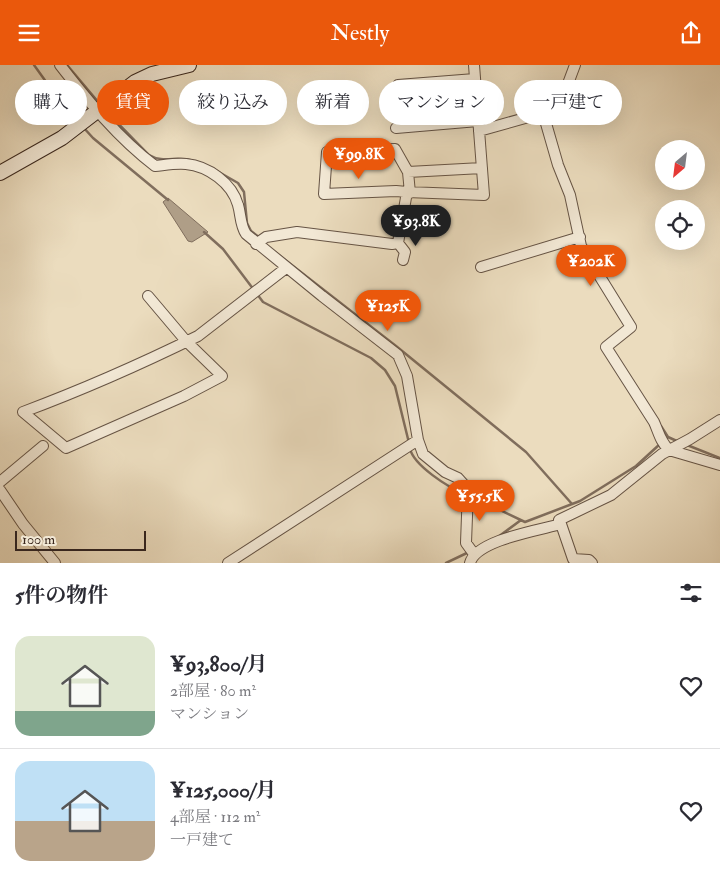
<!DOCTYPE html>
<html lang="ja">
<head>
<meta charset="utf-8">
<style>
	body { margin:0; font-family:"IM FELL Double Pica","Noto Serif JP",serif; background:#f7f7f7; color:#2b2b33; height:100vh; display:flex; flex-direction:column; font-size:19px; white-space:nowrap }
	* { box-sizing:border-box; margin:0 }
	p { font-size:16px; color:#7c7c81 }
	.icon { flex:none; width:28px; height:28px; fill:none; stroke:currentColor; stroke-width:2; stroke-linecap:round; stroke-linejoin:round }
	.map { position:relative; height:498px; overflow:hidden }
	.details { display:flex; flex-direction:column; background:#fff; flex:1 }
	.details>* { flex:none }
	.guide { position:absolute; left:15px; top:15px; width:690px; height:45px; display:flex; gap:10px }
	.needle { width:32px; rotate:208deg }
	.tools { position:absolute; left:655px; top:75px; display:grid; gap:10px }
	.tools a { display:grid; place-items:center; width:50px; height:50px; border-radius:50%; background:#fff; box-shadow:0 5px 20px #0002; font-size:25px }
	.scale { position:absolute; left:15px; bottom:12px; width:131px; box-sizing:border-box; padding-left:5px; border:2px solid #3a271d; border-top:0; font-size:14px; line-height:18px; white-space:nowrap; color:#3a271d; -webkit-text-stroke:4px #f2e8d5; paint-order:stroke }
	.price { position:absolute; translate:-50% -42px; padding:0 11px; border-radius:18px; background:#ea580c; color:#fff; font-size:16px; line-height:32px; filter:drop-shadow(0 1px 2px #0008) }
	.price::after { content:''; position:absolute; left:50%; top:30px; width:15px; height:11px; margin-left:-8px; background:inherit; clip-path:polygon(0 0,100% 0,50% 100%) }
	.price.active { background:#222; color:#fff }
	ul { padding:0; list-style:none }
	li { display:flex; align-items:center; gap:15px; height:125px; padding:0 15px }
	li+li { border-top:1px solid #e1e1e2 }
	li span { display:grid; place-items:center; flex:none; width:140px; height:100px; border-radius:15px; color:#555 }
	li>.icon { margin-inline-start:auto }
	span .icon { width:60px; height:60px; fill:#fffc; stroke-width:1 }
	li b { font-size:21px }
	h2 { display:flex; justify-content:space-between; align-items:center; height:60px; padding:0 15px; font-size:21px }
	.chip { padding:0 18px; border-radius:22px; background:#fff; box-shadow:0 5px 20px #0002; font-size:18px; line-height:45px }
	.chip.active { background:#ea580c; color:#fff }
	header { display:flex; justify-content:space-between; align-items:center; height:65px; padding:0 15px; background:#ea580c; color:#fff; font-size:22px; font-weight:600 }
	.map>svg:first-child { display:block }
	.water { fill:#af9e87; stroke:#806e5d }
	.lines { fill:none; stroke-linecap:round; stroke-linejoin:round }
	.stream { stroke:#806e5d; stroke-width:2.5 }
	.street-casing { stroke:#665445; stroke-width:12 }
	.secondary-casing { stroke:#3a271d; stroke-width:16 }
	.street { stroke:#f2e8d5; stroke-width:10 }
	.secondary { stroke:#f2e8d5; stroke-width:14 }
</style>
</head>
<body>
<header><svg class="icon" aria-label="menu" viewBox="0 0 24 24"><path d="M4 6h16M4 12h16M4 18h16"/></svg>Nestly<svg class="icon" aria-label="share" viewBox="0 0 24 24"><path d="M12 15V3M7 8l5-5 5 5M5 13v7h14v-7"/></svg></header>
<div class="map">
<svg width="720" height="498" viewBox="0 0 720 498">
	<rect width="100%" height="100%" fill="#ebdcbe"/>
	<filter id="stains"><feTurbulence type="fractalNoise" baseFrequency=".004" numOctaves="4"/><feColorMatrix values="0 0 0 0 .2 0 0 0 0 .09 0 0 0 0 .02 0 0 0 .5 -.17"/></filter>
	<radialGradient id="worn" r=".72"><stop offset=".6" stop-color="#630" stop-opacity="0"/><stop offset="1" stop-color="#630" stop-opacity=".3"/></radialGradient>
	<path class="water" d="M168,133l40,34 -16,10 -4,-1 -25,-39z"/>
	<g class="lines">
		<path class="stream" d="M34,0l28,39 16,17
			M67,0l32,38
			M541,43l2,-3 12,-3
			M106,46l43,44c15,9 28,0 44,6
			M83,62l10,11 75,62
			M210,102l28,16 6,9 3,31 4,8 9,7
			M204,167l19,17 31,41
			M275,187l121,94 130,106 46,52
			M257,229l6,8 108,56 14,12 10,16 14,57
			M661,361l7,11
			M664,376l4,-4 11,5
			M687,380l33,13
			M410,384c4,16 38,39 54,44
			M471,431l54,26 55,-21 56,-35 24,-22
			M498,472l23,-17
			M446,498l23,-11"/>
		<defs>
			<path id="street" d="M60,0c28,36 58,73 95,101 10,-1 21,-3 31,-2 22,2 46,19 52,41 3,10 2,20 8,29l76,62 76,59 9,21 11,64 5,14 22,18 13,6 10,11 -2,54 8,11
				M398,20l77,-6
				M543,48l15,52 12,30 11,51 50,81 -25,20 48,75c5,11 6,19 15,28l51,15
				M396,63l82,-7
				M479,66l64,-18 17,-8 15,-40
				M408,107l2,21
				M407,127l-11,-1 -72,3 3,-42 68,-3 13,23 74,-4
				M398,178l7,9 -2,8
				M256,179l10,-7 31,-5 95,12 6,-1 9,-51 77,3 -10,-130
				M481,202l99,-30
				M148,231l38,45 36,35 -38,20 -118,52 -43,-36c59,-22 118,-48 175,-76l88,-68
				M0,417l43,-36
				M0,425l23,34 32,39
				M561,459l12,35 16,1 3,3
				M228,498l190,-123
				M470,498c6,-23 70,-33 91,-39l-2,-4 52,-25 51,-41 28,-15 30,-19"/>
			<path id="secondary" d="M0,108l62,-35 73,-56 17,-8 37,-9"/>
		</defs>
		<use href="#street" class="street-casing"/>
		<use href="#secondary" class="secondary-casing"/>
		<use href="#street" class="street"/>
		<use href="#secondary" class="secondary"/>
	</g>
	<rect width="100%" height="100%" filter="url(#stains)"/>
	<rect width="100%" height="100%" fill="url(#worn)"/>
</svg>
<div class="tools">
<a><svg class="needle" viewBox="-14 -14 28 28"><path d="M0-13l5 13h-10z" fill="#e53935"/><path d="M0 13l5-13h-10z" fill="#7c7c81"/></svg></a>
<a><svg class="icon" aria-label="locate" viewBox="0 0 24 24"><circle cx="12" cy="12" r="6"/><path d="M12 2v4M12 18v4M2 12h4M18 12h4"/></svg></a>
</div>
<div class="scale">100 m</div>
<b class="price" style="left:359px;top:115px">¥99.8K</b>
<b class="price active" style="left:416px;top:182px">¥93.8K</b>
<b class="price" style="left:591px;top:222px">¥202K</b>
<b class="price" style="left:388px;top:267px">¥125K</b>
<b class="price" style="left:480px;top:457px">¥55.5K</b>
<div class="guide">
<a class="chip">購入</a>
<a class="chip active">賃貸</a>
<a class="chip">絞り込み</a>
<a class="chip">新着</a>
<a class="chip">マンション</a>
<a class="chip">一戸建て</a>
</div>
</div>
<section class="details">
<h2>5件の物件<svg class="icon" aria-label="filters" viewBox="0 0 24 24"><path d="M4 7h16M4 17h16"/><circle cx="9" cy="7" r="2"/><circle cx="15" cy="17" r="2"/></svg></h2>
<ul>
<li><span style="background:linear-gradient(#dfe7d0 75%,#7fa58c 0)"><svg class="icon" aria-label="home" viewBox="0 0 24 24"><path d="M3 11l9-7 9 7M6 9v11h12V9"/></svg></span><div><b>¥93,800/月</b><p>2部屋 · 80 m²</p><p>マンション</p></div><svg class="icon" aria-label="heart" viewBox="0 0 24 24"><path d="M12 20l-8-8c-3-5 5-10 8-4 3-6 11-1 8 4z"/></svg></li>
<li><span style="background:linear-gradient(#bfe0f5 60%,#b9a48a 0)"><svg class="icon" aria-label="home" viewBox="0 0 24 24"><path d="M3 11l9-7 9 7M6 9v11h12V9"/></svg></span><div><b>¥125,000/月</b><p>4部屋 · 112 m²</p><p>一戸建て</p></div><svg class="icon" aria-label="heart" viewBox="0 0 24 24"><path d="M12 20l-8-8c-3-5 5-10 8-4 3-6 11-1 8 4z"/></svg></li>
</ul>
</section>
</body>
</html>
